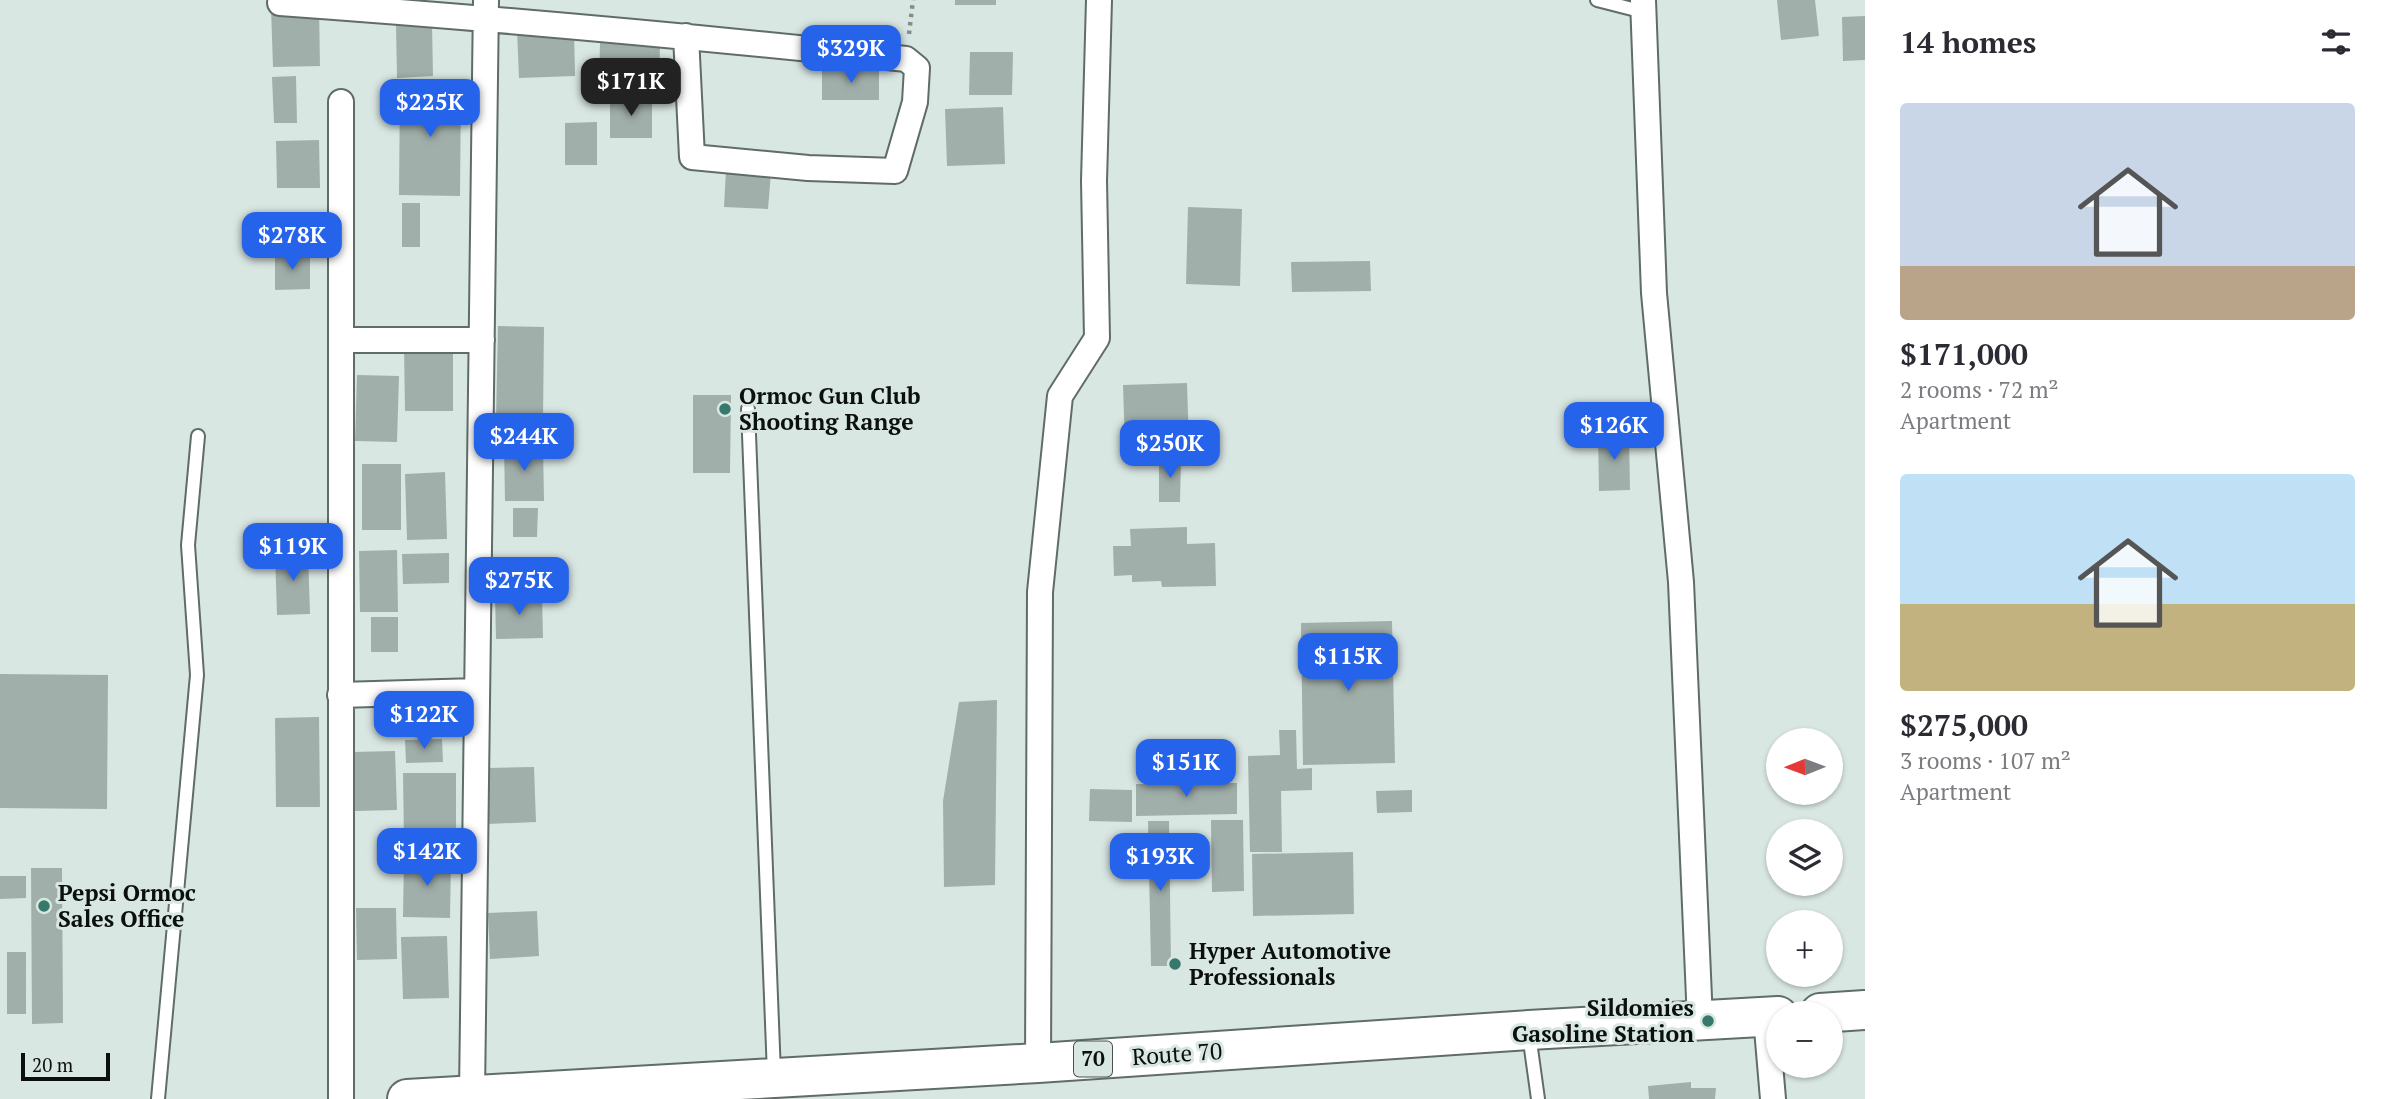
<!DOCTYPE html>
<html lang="en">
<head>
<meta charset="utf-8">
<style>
	body { margin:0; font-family:"PT Serif",serif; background:#f7f7f7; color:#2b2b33; height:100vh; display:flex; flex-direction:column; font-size:26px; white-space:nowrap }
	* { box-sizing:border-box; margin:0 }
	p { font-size:23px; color:#7c7c81 }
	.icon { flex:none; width:38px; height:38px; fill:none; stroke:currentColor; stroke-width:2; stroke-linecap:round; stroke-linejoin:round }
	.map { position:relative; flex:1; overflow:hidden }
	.details { display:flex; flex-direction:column; background:#fff; width:525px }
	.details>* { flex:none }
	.needle { width:46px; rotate:269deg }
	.tools { position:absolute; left:1766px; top:728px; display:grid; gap:14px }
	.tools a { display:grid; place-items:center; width:77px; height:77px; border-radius:50%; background:#fff; box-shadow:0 2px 5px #0004; font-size:35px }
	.scale { position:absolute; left:21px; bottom:18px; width:89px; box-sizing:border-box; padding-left:7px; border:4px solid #0b100f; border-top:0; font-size:19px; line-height:24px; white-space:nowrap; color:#0b100f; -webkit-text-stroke:5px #d9e7e3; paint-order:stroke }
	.price { position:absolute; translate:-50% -60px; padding:0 16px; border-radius:14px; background:#2563eb; color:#fff; font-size:23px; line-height:46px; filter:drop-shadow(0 2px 4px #0008) }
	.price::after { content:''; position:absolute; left:50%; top:42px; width:21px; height:16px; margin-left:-10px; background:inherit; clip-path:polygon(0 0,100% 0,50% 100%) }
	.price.current { background:#222; color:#fff }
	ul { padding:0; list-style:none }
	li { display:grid; align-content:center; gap:14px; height:371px; padding:0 35px }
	li span { display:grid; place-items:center; height:217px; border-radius:7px; color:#555 }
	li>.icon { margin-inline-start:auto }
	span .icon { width:126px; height:126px; fill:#fffc; stroke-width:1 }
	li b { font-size:30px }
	h2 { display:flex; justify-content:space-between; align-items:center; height:84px; padding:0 35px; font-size:30px }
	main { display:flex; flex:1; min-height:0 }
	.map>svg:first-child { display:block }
	.building { fill:#a1afab }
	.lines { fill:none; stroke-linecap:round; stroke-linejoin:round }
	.lane-casing { stroke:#5f6c68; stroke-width:16 }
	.street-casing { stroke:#5f6c68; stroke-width:28 }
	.highway-casing { stroke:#5f6c68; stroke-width:42 }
	.path { stroke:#848e8b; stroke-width:4.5; stroke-dasharray:3.5 5; stroke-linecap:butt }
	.lane { stroke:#fff; stroke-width:12 }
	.street { stroke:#fff; stroke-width:24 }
	.highway { stroke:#fff; stroke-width:38 }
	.poi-dot { fill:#36796a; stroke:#d9e7e3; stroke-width:2.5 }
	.labels { text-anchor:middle; stroke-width:6; stroke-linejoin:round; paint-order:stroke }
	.shield { fill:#d9e7e3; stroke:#49504f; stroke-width:2 }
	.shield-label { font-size:21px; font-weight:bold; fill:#0b100f }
	.poi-label { font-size:23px; font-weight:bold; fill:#0b100f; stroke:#d9e7e3; text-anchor:start }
	.street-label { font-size:23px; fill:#0b100f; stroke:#d9e7e3 }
</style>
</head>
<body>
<main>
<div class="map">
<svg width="1865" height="1099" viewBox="0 0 1865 1099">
	<rect width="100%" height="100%" fill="#d9e7e3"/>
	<path class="building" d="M955,0h41v5h-41z
		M1777,0h38l4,36 -38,4z
		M319,7l1,59 -47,1 -2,-59z
		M1865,16v44l-22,1 -1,-44z
		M432,24l1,52 -36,2 -1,-53z
		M574,29l1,47 -56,2 -2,-48z
		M600,43l60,2 -1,44 -60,-2z
		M970,52h43l-1,43h-43z
		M879,70v30h-57v-29z
		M296,76l1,47h-23l-2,-46z
		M400,82l61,1 -1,113 -61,-1z
		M610,97h42v41h-42z
		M1003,107l2,57 -58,2 -2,-57z
		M597,122v43h-32v-42z
		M319,140l1,48h-43l-1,-47z
		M726,170l45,3 -3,36 -44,-2z
		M402,203h18v44h-18z
		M1188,207l54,2 -2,77 -54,-2z
		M275,254h35v35l-35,1z
		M1370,261l1,30 -79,1 -1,-30z
		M498,326l46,1 -1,93 -47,-1z
		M404,347h49v64h-48z
		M357,375l42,1 -2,66 -42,-1z
		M1187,383l2,62 -64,2 -2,-62z
		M693,395h38l-1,78h-37z
		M1629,433l1,57 -31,1 -1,-57z
		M504,445h39l1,56h-39z
		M1159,457l22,1 -1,44h-21z
		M362,464h39v66h-39z
		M445,472l2,67 -40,1 -2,-66z
		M513,508h25l-1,29h-24z
		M1187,527v17l28,-1 1,43 -54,1 -1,-6 -29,1v-7l-18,1 -1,-30h18l-1,-17z
		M397,550l1,62h-38l-1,-61z
		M308,551l2,63 -33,1 -2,-63z
		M449,553v30l-46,1 -1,-30z
		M542,595l1,43 -47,1 -1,-43z
		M371,617h27v35h-27z
		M1392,621l3,142 -92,2 -2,-142z
		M0,674l108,1 -1,134 -107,-1z
		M409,698h25l1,30 -26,1z
		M997,700l-2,185 -51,2 -1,-86 16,-99z
		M319,717l1,90h-44l-1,-89z
		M1279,730h17l1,39 15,-1v22l-31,1 1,61h-32l-2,-96 32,-1z
		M442,739l1,23 -37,1 -1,-23z
		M395,751l2,59 -42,1 -2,-59z
		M534,767l2,55 -48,2 -1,-56z
		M403,773h53v69h-52z
		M1237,783v31l-101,2v-32z
		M1090,789l42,1v32l-43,-1z
		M1412,790v22l-35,1 -1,-22z
		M1211,820h32l1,71 -32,1z
		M1148,821h21l2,145h-20z
		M1353,852l1,62 -101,2 -1,-62z
		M404,857l47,1 -1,60 -47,-1z
		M31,868h31l1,155 -31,1z
		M0,876h26v22l-26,1z
		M356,908h40l1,51 -40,1z
		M537,911l2,45 -49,3 -2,-46z
		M447,936l2,62 -46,1 -2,-62z
		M7,952h19v62h-19z
		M1691,1082v6h25l-1,11h-66l-1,-13z"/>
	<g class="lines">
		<defs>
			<path id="lane" d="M1597,0l47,12
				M748,409l26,665
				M1529,1034l9,65
				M158,1099l39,-424 -9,-130 10,-109"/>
			<path id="street" d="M1643,0l11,293 27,289 19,439
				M280,3c209,15 418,34 626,56l11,9 -2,34 -20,69 -87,-3 -116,-11 -6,-121
				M341,340h141
				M340,695l137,-4
				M1766,1017l7,82
				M1038,1063l2,-471 20,-196 37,-58 -3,-157 5,-181
				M472,1094l14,-1094
				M341,1099v-997"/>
			<path id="highway" d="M1820,1013l45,-3
				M407,1099l631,-36 491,-33 249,-14"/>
		</defs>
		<use href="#lane" class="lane-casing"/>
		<use href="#street" class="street-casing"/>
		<use href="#highway" class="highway-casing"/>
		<path class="path" d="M909,34l4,-34"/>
		<use href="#lane" class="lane"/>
		<use href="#street" class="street"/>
		<use href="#highway" class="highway"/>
	</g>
	<g class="poi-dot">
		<circle cx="725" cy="409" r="7"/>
		<circle cx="44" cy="906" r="7"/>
		<circle cx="1175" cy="964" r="7"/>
		<circle cx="1708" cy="1021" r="7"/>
	</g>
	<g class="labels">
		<rect class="shield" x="1074" y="1041.5" width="38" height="35" rx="5"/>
		<g class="shield-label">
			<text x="1093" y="1066">70</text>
		</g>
		<g class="poi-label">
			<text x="739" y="404">Ormoc Gun Club<tspan x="739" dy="26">Shooting Range</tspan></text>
			<text x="58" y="901">Pepsi Ormoc<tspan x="58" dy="26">Sales Office</tspan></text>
			<text x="1189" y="959">Hyper Automotive<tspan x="1189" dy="26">Professionals</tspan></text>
			<text x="1694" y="1016" text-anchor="end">Sildomies<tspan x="1694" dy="26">Gasoline Station</tspan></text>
		</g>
		<g class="street-label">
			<text transform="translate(1177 1054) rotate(-4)" y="8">Route 70</text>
		</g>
	</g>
</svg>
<div class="tools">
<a><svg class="needle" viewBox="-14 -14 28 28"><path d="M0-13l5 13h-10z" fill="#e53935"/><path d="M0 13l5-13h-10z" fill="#7c7c81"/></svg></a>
<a><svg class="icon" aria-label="layers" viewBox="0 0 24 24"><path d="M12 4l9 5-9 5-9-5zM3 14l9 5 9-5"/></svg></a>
<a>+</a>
<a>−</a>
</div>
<div class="scale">20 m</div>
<b class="price" style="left:851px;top:85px">$329K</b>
<b class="price current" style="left:631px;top:118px">$171K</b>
<b class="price" style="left:430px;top:139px">$225K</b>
<b class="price" style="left:292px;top:272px">$278K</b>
<b class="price" style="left:1614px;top:462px">$126K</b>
<b class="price" style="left:524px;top:473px">$244K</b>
<b class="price" style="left:1170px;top:480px">$250K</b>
<b class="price" style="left:293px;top:583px">$119K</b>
<b class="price" style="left:519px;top:617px">$275K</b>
<b class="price" style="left:1348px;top:693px">$115K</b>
<b class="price" style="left:424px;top:751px">$122K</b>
<b class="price" style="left:1186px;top:799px">$151K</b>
<b class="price" style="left:427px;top:888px">$142K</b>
<b class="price" style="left:1160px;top:893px">$193K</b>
</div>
<section class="details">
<h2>14 homes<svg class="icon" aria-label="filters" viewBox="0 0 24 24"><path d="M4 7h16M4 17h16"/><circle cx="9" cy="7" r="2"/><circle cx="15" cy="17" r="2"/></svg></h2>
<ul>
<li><span style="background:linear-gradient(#c9d6e8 75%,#b9a48a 0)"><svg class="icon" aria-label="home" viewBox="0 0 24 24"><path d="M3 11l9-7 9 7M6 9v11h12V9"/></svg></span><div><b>$171,000</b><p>2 rooms · 72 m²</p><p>Apartment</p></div></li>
<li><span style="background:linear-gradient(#bfe0f5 60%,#c2b280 0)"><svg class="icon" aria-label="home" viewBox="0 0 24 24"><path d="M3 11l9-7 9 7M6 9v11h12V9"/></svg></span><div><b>$275,000</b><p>3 rooms · 107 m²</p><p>Apartment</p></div></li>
</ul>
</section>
</main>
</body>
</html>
